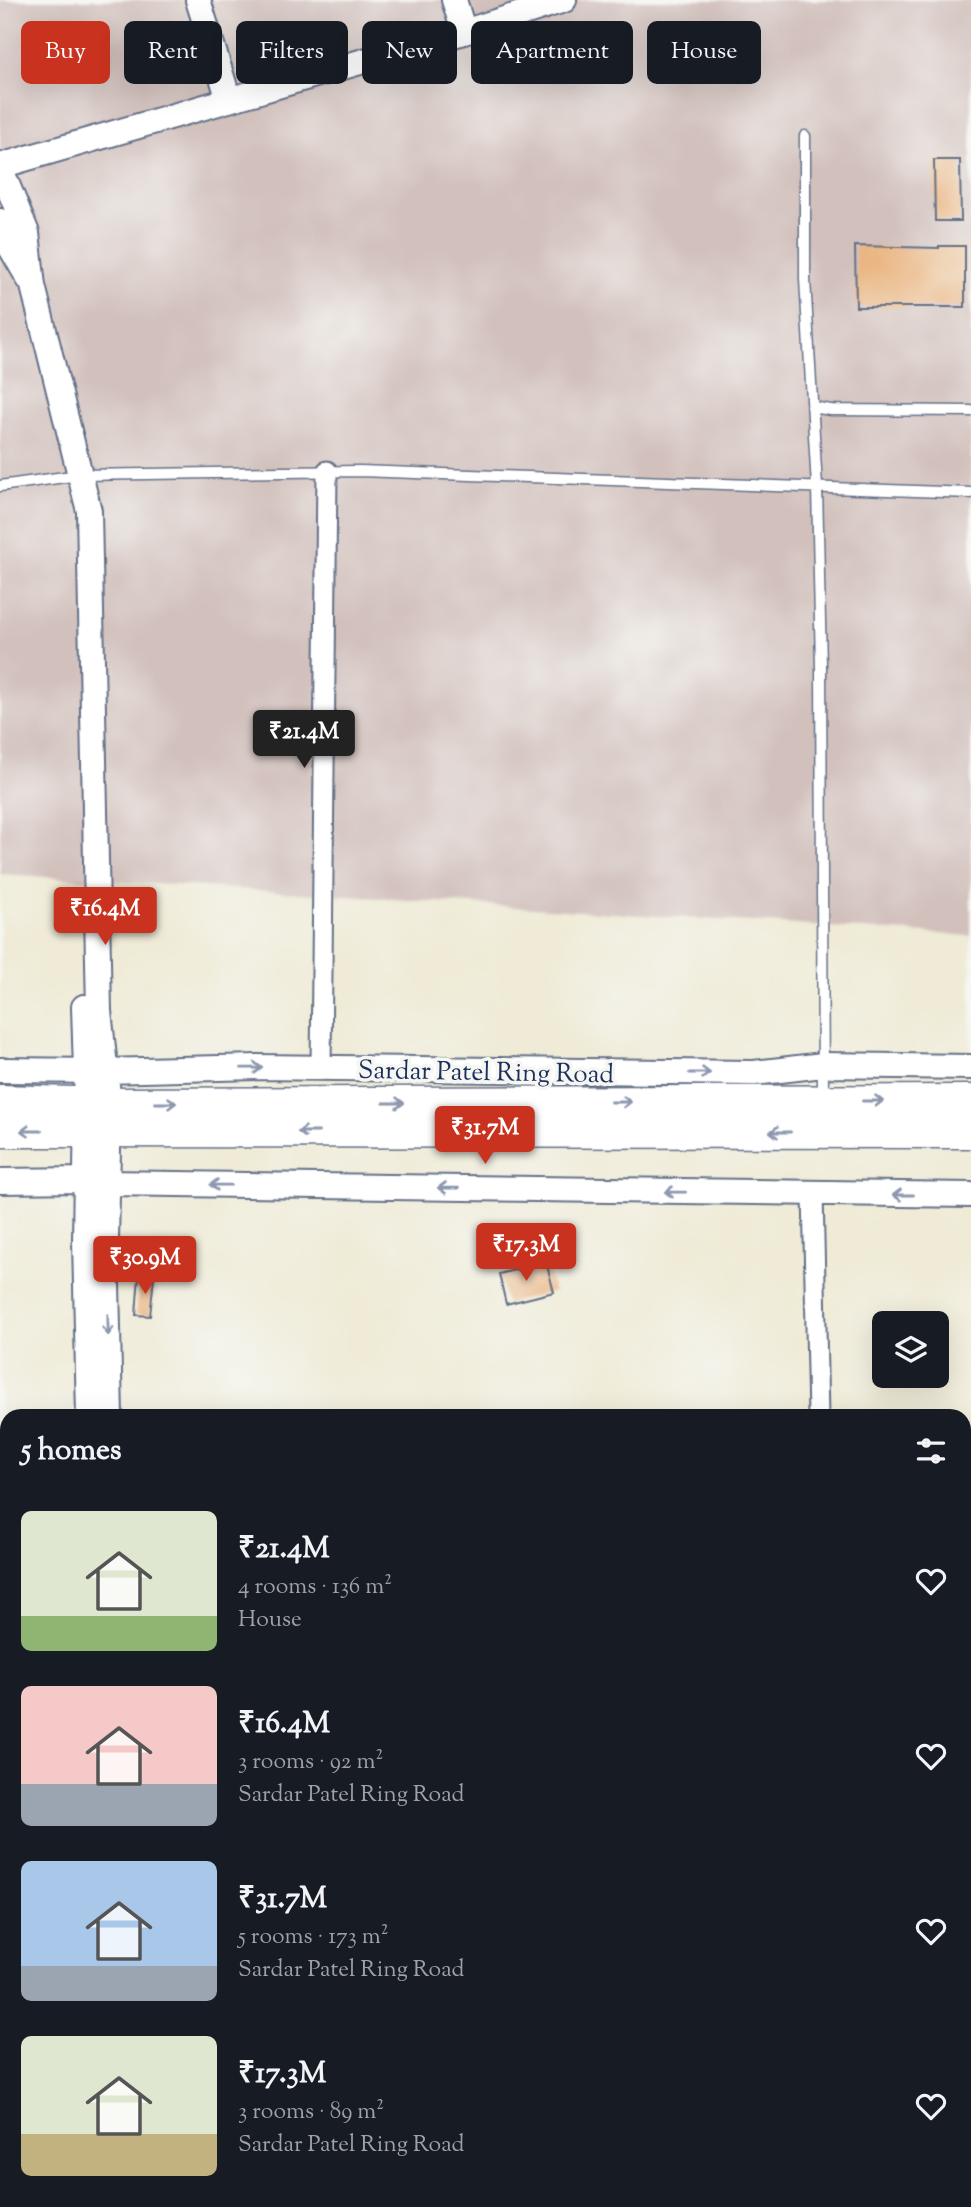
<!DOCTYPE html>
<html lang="en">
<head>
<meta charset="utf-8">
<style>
	body { margin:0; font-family:"Sorts Mill Goudy",serif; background:#242831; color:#f1f3f6; height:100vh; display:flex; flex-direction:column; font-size:26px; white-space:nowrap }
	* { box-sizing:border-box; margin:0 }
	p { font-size:23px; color:#9ea1a6 }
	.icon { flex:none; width:38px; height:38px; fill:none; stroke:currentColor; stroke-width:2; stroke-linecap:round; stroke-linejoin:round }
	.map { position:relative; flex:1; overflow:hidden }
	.details { position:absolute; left:0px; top:1409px; width:971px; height:800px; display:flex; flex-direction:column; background:#171b24; border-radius:21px 21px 0 0; box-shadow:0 7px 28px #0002 }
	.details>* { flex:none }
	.guide { position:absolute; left:21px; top:21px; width:929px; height:63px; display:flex; gap:14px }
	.fabs { position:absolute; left:872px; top:1311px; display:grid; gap:14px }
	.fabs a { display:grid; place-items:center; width:77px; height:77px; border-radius:10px; background:#171b24; box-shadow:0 7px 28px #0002; font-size:35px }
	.price { position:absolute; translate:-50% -60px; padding:0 16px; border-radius:7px; background:#c8321e; color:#fff; font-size:23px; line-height:46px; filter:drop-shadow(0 2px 4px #0008) }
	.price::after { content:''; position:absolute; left:50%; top:42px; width:21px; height:16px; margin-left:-10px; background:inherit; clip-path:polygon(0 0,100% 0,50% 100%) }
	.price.on { background:#222; color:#fff }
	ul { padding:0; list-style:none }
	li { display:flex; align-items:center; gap:21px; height:175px; padding:0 21px }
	li span { display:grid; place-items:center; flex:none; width:196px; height:140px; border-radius:10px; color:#555 }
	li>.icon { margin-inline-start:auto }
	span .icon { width:84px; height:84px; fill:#fffc; stroke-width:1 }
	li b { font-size:30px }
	h2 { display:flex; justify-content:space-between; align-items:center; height:84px; padding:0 21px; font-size:30px }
	.tag { padding:0 24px; border-radius:10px; background:#171b24; box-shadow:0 7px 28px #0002; font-size:24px; line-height:63px }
	.tag.on { background:#c8321e; color:#fff }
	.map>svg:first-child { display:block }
	.industrial { fill:#d1c0bc }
	.building { fill:#eab581 }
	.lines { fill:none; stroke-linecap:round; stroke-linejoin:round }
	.service-casing { stroke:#657188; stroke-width:13 }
	.minor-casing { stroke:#657188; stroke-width:23 }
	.tertiary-casing { stroke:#657188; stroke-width:28 }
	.trunk-casing { stroke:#657188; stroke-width:35 }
	.service { stroke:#fff; stroke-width:10 }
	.minor { stroke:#fff; stroke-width:19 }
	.tertiary { stroke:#fff; stroke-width:24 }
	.trunk { stroke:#fff; stroke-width:32 }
	.oneway { stroke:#8d97ae }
	.labels { text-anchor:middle; stroke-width:7; stroke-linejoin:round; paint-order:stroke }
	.street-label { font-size:26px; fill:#1b2f5e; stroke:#f6f6f2 }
</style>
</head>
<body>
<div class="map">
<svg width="971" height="2207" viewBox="0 0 971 2207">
	<rect width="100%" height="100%" fill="#f6f6f2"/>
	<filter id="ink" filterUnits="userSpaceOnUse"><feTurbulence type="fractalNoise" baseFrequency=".0143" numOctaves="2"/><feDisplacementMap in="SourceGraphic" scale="14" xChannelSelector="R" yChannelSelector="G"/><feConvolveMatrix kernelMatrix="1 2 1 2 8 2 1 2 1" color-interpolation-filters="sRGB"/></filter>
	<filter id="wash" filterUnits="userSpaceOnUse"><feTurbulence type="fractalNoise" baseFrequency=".00686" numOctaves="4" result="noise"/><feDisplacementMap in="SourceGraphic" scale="28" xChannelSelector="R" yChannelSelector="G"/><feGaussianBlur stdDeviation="1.57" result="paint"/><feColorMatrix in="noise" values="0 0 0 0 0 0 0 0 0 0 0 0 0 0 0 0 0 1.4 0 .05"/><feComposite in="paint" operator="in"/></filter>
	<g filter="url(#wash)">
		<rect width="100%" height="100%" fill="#efebd7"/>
		<path class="industrial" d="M0,0h971v936l-971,-62z"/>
		<g id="blocks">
			<path class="building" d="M934,160h26l1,61h-26z
				M855,246l84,2v-2h26v61h-109z
				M546,1262l8,30 -48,12 -7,-30z
				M139,1275l15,2 -4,39 -14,-1z"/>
		</g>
	</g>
	<g filter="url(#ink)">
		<use href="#blocks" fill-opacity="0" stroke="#657188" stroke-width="2"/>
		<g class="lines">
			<defs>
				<path id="service" d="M805,136v143l12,208 4,179 2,431
					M812,407l19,3 140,1
					M0,486l79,-11 281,-4 611,22"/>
				<path id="minor" d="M321,1069l6,-598
					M813,1194l5,222
					M0,1579h7
					M0,1632h7
					M0,1747l7,-1
					M964,1751h7
					M964,1875h7
					M964,1914h7
					M964,1928l7,1
					M964,1971h7
					M429,2202v5
					M795,2207l1,-5"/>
				<path id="tertiary" d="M198,0l31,100
					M454,0l10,32
					M0,166l464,-134 100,-32
					M0,167l27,66 6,53 56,225 10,500 10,93 -3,136 4,176
					M0,221l8,22 21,36
					M84,1007l3,95 -2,139 4,175
					M0,1070l105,1 152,-4 497,6 69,-8 148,2
					M0,1181l85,-1 21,3 865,12
					M108,2202v5
					M129,2202v5"/>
				<path id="trunk" d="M0,1101l109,3 862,-3
					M0,1131l971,1"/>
			</defs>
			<use href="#service" class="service-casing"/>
			<use href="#minor" class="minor-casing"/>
			<use href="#tertiary" class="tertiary-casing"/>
			<use href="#trunk" class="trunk-casing"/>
			<use href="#service" class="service"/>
			<use href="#minor" class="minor"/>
			<use href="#tertiary" class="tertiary"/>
			<use href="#trunk" class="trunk"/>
		</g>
		<defs><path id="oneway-shaft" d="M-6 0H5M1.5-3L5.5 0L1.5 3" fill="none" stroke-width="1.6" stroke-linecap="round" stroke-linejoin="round" transform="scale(1.75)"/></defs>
		<g class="oneway">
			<use href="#oneway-shaft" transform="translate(252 1068) rotate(-1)"/>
			<use href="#oneway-shaft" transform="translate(700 1073)"/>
			<use href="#oneway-shaft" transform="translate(873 1101)"/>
			<use href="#oneway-shaft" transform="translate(621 1102)"/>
			<use href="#oneway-shaft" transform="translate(166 1103)"/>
			<use href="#oneway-shaft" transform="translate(394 1103)"/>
			<use href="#oneway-shaft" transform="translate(31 1131) rotate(-180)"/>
			<use href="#oneway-shaft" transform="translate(308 1132) rotate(180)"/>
			<use href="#oneway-shaft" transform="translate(780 1132) rotate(180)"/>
			<use href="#oneway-shaft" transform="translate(220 1185) rotate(-179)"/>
			<use href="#oneway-shaft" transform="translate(448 1188) rotate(-179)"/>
			<use href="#oneway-shaft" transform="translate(675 1192) rotate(-179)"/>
			<use href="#oneway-shaft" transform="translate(903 1195) rotate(-180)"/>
			<use href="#oneway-shaft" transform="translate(108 1325) rotate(89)"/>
		</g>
	</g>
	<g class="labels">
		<g class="street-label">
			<text transform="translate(486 1071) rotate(1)" y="9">Sardar Patel Ring Road</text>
		</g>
	</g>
</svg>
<div class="fabs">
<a><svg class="icon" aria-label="layers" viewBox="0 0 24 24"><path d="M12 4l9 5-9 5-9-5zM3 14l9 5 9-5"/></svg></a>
</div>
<b class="price on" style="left:304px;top:770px">₹21.4M</b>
<b class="price" style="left:105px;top:947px">₹16.4M</b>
<b class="price" style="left:485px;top:1166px">₹31.7M</b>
<b class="price" style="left:526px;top:1283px">₹17.3M</b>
<b class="price" style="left:145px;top:1296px">₹30.9M</b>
<div class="guide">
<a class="tag on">Buy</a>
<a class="tag">Rent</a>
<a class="tag">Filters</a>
<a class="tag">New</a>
<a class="tag">Apartment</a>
<a class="tag">House</a>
</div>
<section class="details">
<h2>5 homes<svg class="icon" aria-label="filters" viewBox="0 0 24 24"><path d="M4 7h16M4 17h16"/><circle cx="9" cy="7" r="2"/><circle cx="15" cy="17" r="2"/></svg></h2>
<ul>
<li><span style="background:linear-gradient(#dfe7d0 75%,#8fb573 0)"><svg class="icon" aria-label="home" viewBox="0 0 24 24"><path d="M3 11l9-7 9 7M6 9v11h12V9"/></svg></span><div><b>₹21.4M</b><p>4 rooms · 136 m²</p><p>House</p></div><svg class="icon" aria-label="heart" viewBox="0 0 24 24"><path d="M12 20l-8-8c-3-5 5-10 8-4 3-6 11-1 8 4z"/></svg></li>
<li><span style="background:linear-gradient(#f6c9c9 70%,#9aa5b1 0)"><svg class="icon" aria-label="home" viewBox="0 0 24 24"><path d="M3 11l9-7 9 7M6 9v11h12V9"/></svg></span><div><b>₹16.4M</b><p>3 rooms · 92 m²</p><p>Sardar Patel Ring Road</p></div><svg class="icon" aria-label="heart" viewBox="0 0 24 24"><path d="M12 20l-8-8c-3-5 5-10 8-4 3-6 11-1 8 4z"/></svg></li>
<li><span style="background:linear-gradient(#a9c7e8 75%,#9aa5b1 0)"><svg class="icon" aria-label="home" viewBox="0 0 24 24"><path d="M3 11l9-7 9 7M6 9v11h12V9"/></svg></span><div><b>₹31.7M</b><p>5 rooms · 173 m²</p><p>Sardar Patel Ring Road</p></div><svg class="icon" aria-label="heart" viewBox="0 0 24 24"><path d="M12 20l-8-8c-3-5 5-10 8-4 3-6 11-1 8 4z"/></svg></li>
<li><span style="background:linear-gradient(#dfe7d0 70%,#c2b280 0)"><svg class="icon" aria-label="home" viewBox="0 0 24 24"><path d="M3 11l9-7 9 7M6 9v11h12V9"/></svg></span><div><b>₹17.3M</b><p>3 rooms · 89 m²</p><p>Sardar Patel Ring Road</p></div><svg class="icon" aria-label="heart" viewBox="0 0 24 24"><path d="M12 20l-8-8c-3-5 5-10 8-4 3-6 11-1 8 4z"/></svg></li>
</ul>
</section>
</div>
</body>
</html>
